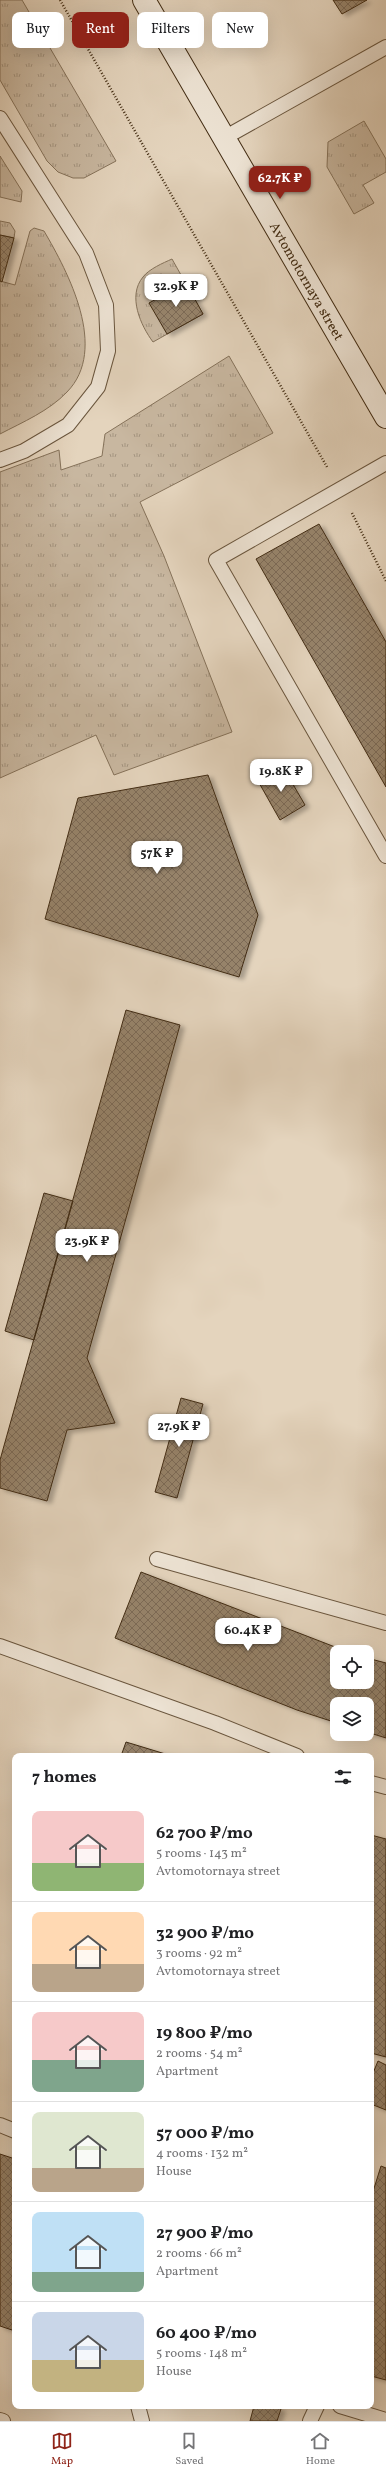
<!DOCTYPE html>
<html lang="en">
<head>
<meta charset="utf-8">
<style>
	body { margin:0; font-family:Vollkorn,serif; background:#f6f6f6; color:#202124; height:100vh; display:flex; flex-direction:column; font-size:15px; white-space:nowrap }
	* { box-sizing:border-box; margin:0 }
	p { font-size:13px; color:#757577 }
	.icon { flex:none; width:22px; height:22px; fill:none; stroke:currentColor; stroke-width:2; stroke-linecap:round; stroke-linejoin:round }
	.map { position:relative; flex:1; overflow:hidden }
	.details { position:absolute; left:12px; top:1753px; width:362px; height:656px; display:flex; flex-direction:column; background:#fff; border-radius:8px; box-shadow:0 4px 16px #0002 }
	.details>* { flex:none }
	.guide { position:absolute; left:12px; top:12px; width:362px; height:36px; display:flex; gap:8px }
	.fabs { position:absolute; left:330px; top:1645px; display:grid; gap:8px }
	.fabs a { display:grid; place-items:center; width:44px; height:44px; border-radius:8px; background:#fff; box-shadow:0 4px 16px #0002; font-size:20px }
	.price { position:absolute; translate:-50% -34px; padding:0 9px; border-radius:8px; background:#fff; color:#222; font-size:13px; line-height:26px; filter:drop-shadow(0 1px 2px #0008) }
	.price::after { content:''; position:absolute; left:50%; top:24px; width:12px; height:9px; margin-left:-6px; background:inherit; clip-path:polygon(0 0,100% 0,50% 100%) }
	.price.on { background:#8f2418; color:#fff }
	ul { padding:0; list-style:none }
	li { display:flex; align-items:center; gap:12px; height:100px; padding:0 20px }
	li+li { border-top:1px solid #e0e0e0 }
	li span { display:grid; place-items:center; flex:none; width:112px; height:80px; border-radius:8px; color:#555 }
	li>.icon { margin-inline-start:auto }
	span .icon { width:48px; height:48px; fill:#fffc; stroke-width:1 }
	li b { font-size:17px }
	h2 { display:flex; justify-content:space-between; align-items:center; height:48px; padding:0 20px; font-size:17px }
	.tag { padding:0 14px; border-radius:8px; background:#fff; box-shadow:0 4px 16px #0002; font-size:14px; line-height:36px }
	.tag.on { background:#8f2418; color:#fff }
	.tab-bar { display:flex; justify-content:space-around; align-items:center; height:56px; border-top:1px solid #e0e0e0; background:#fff; font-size:11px; color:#757577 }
	.tab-bar a { display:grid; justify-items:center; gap:2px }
	.tab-bar .on { color:#8f2418 }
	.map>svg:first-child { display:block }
	.grass { fill:url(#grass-tufts); stroke:#85725a }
	.building { fill:url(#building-cross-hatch); stroke:#422c13; filter:url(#shadow) }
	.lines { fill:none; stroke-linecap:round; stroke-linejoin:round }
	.lane-casing { stroke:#6a563e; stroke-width:16 }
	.secondary-casing { stroke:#422c13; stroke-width:24 }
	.path { stroke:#422c13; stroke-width:2.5; stroke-dasharray:1 2; stroke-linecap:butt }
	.lane { stroke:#ede3d4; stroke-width:14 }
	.secondary { stroke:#ede3d4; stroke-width:22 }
	.labels { text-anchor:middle; stroke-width:3; stroke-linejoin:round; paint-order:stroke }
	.street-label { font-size:14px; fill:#422c13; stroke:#ede3d4 }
</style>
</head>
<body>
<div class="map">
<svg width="386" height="2421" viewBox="0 0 386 2421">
	<defs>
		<pattern id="grass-tufts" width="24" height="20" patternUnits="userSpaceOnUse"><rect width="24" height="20" fill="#c8b7a0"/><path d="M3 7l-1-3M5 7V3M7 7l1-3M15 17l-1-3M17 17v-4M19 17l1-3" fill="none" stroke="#a49581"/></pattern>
		<pattern id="building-cross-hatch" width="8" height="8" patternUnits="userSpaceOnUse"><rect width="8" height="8" fill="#96836b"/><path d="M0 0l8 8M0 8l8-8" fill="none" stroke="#7c6b57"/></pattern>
		<filter id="shadow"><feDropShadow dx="4.5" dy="2.5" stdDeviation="2" flood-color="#0004"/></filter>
	</defs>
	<rect width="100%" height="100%" fill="#e4d4bd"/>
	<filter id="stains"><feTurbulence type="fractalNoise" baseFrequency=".005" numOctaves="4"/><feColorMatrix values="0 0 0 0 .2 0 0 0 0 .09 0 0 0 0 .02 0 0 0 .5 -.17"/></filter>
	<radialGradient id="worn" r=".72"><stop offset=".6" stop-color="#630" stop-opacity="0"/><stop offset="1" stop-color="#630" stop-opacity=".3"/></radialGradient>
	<path class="grass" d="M0,0h22l94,161 -32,17h-11l-15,-6 -11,-11 -47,-81z
		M364,121l22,38v13l-23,13 11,18 -20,11 -27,-47 1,-25z
		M0,156l22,35 -1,11 -21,-5z
		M0,221l10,2 5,8 -1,7 -14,-3z
		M34,228l10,3c24,41 65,118 23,161 -18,19 -44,30 -67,42v-153l15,4 15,-54z
		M172,259l31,55 -50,28c-12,-16 -26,-46 -10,-65 6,-8 20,-14 29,-18z
		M229,356l44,77 -133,69 24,54 68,176 -118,43 -18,-40 -96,43v-306l59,-22 2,20 41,-14 3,-22z"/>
	<path class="building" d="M333,0h34l-25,14z
		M0,235l14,3 -12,44 -2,-1z
		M186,283l17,31 -36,20 -18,-31z
		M319,524l67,118v145l-130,-228z
		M283,767l22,38 -25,15 -22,-39z
		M208,775l50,140 -19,62 -194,-58 33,-121z
		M126,1010l54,15 -93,333 28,65 -48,7 -20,71 -47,-13v-28z
		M44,1193l29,8 -39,139 -29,-9z
		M181,1398l22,6 -26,94 -22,-6z
		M141,1572l207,80h-11v30h30v-24l19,5v75l-19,-6v-28h-30v19l-40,-13 -182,-72z
		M126,1742l46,14h-51z
		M371,1835l15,4v218l-15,-4z
		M378,2061l8,4v45l-15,-6v-26z
		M0,2154l15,5v172l-15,-5z
		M381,2166l5,2v212l-15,-4v-178z
		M254,2406h19l8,3 -4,12h-27z"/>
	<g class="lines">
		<defs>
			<path id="lane" d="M0,118l86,135 20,52 2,46 -10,36 -30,38 -44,26 -24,9
				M224,138l162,-91
				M386,463l-170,97 170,296
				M157,1559l229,64
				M0,1646l215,77 82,33
				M371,1783l15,4
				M0,2125l15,6
				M138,2406l4,15
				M340,2406l46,14
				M0,2420l3,1
				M310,2421l7,-15"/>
			<path id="secondary" d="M144,0l242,417"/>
		</defs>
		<use href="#lane" class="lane-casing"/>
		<use href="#secondary" class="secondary-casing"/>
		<path class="path" d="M60,0l267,467
			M352,513l34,68"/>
		<use href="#lane" class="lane"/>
		<use href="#secondary" class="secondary"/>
	</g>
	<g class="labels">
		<g class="street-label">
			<text transform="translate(307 281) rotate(60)" y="5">Avtomotornaya street</text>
		</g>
	</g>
	<rect width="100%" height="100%" filter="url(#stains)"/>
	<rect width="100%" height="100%" fill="url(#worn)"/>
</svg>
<div class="fabs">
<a><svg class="icon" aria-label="locate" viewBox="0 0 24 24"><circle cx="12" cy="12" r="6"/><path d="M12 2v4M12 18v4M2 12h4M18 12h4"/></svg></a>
<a><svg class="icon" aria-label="layers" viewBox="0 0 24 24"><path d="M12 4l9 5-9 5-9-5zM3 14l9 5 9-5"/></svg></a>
</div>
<b class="price on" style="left:280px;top:200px">62.7K ₽</b>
<b class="price" style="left:176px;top:308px">32.9K ₽</b>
<b class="price" style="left:281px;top:793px">19.8K ₽</b>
<b class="price" style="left:157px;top:875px">57K ₽</b>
<b class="price" style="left:87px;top:1263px">23.9K ₽</b>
<b class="price" style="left:179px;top:1448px">27.9K ₽</b>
<b class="price" style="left:248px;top:1652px">60.4K ₽</b>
<div class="guide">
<a class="tag">Buy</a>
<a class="tag on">Rent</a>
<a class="tag">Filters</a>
<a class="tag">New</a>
</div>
<section class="details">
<h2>7 homes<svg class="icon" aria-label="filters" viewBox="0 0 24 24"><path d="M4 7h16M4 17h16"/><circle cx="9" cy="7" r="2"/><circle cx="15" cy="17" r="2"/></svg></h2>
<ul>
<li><span style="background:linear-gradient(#f6c9c9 65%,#8fb573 0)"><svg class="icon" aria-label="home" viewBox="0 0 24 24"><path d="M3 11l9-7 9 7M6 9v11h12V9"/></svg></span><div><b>62 700 ₽/mo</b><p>5 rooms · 143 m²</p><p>Avtomotornaya street</p></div></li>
<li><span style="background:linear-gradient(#ffd9b3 65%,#b9a48a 0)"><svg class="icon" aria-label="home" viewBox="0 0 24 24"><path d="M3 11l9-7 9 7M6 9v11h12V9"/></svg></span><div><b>32 900 ₽/mo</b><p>3 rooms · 92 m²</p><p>Avtomotornaya street</p></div></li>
<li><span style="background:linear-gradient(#f6c9c9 60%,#7fa58c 0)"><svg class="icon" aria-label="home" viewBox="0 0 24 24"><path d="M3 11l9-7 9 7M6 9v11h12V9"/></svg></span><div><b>19 800 ₽/mo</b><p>2 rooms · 54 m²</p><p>Apartment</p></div></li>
<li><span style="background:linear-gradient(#dfe7d0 70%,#b9a48a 0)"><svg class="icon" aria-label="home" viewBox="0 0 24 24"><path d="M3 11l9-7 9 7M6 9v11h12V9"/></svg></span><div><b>57 000 ₽/mo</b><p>4 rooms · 132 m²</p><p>House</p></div></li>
<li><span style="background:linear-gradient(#bfe0f5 75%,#7fa58c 0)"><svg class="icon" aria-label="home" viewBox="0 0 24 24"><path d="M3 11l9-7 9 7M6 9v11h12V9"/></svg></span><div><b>27 900 ₽/mo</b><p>2 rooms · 66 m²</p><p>Apartment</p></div></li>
<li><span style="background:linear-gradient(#c9d6e8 60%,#c2b280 0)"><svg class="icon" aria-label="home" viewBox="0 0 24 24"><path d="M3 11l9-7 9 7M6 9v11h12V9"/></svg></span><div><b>60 400 ₽/mo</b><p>5 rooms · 148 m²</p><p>House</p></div></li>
</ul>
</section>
</div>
<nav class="tab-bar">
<a class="on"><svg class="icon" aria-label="map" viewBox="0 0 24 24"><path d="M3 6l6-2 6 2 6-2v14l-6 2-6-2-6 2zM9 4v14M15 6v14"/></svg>Map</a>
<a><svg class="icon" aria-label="saved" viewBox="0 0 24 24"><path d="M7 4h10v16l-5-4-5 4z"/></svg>Saved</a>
<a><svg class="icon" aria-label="home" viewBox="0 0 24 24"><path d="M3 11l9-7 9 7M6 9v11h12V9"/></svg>Home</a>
</nav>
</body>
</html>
